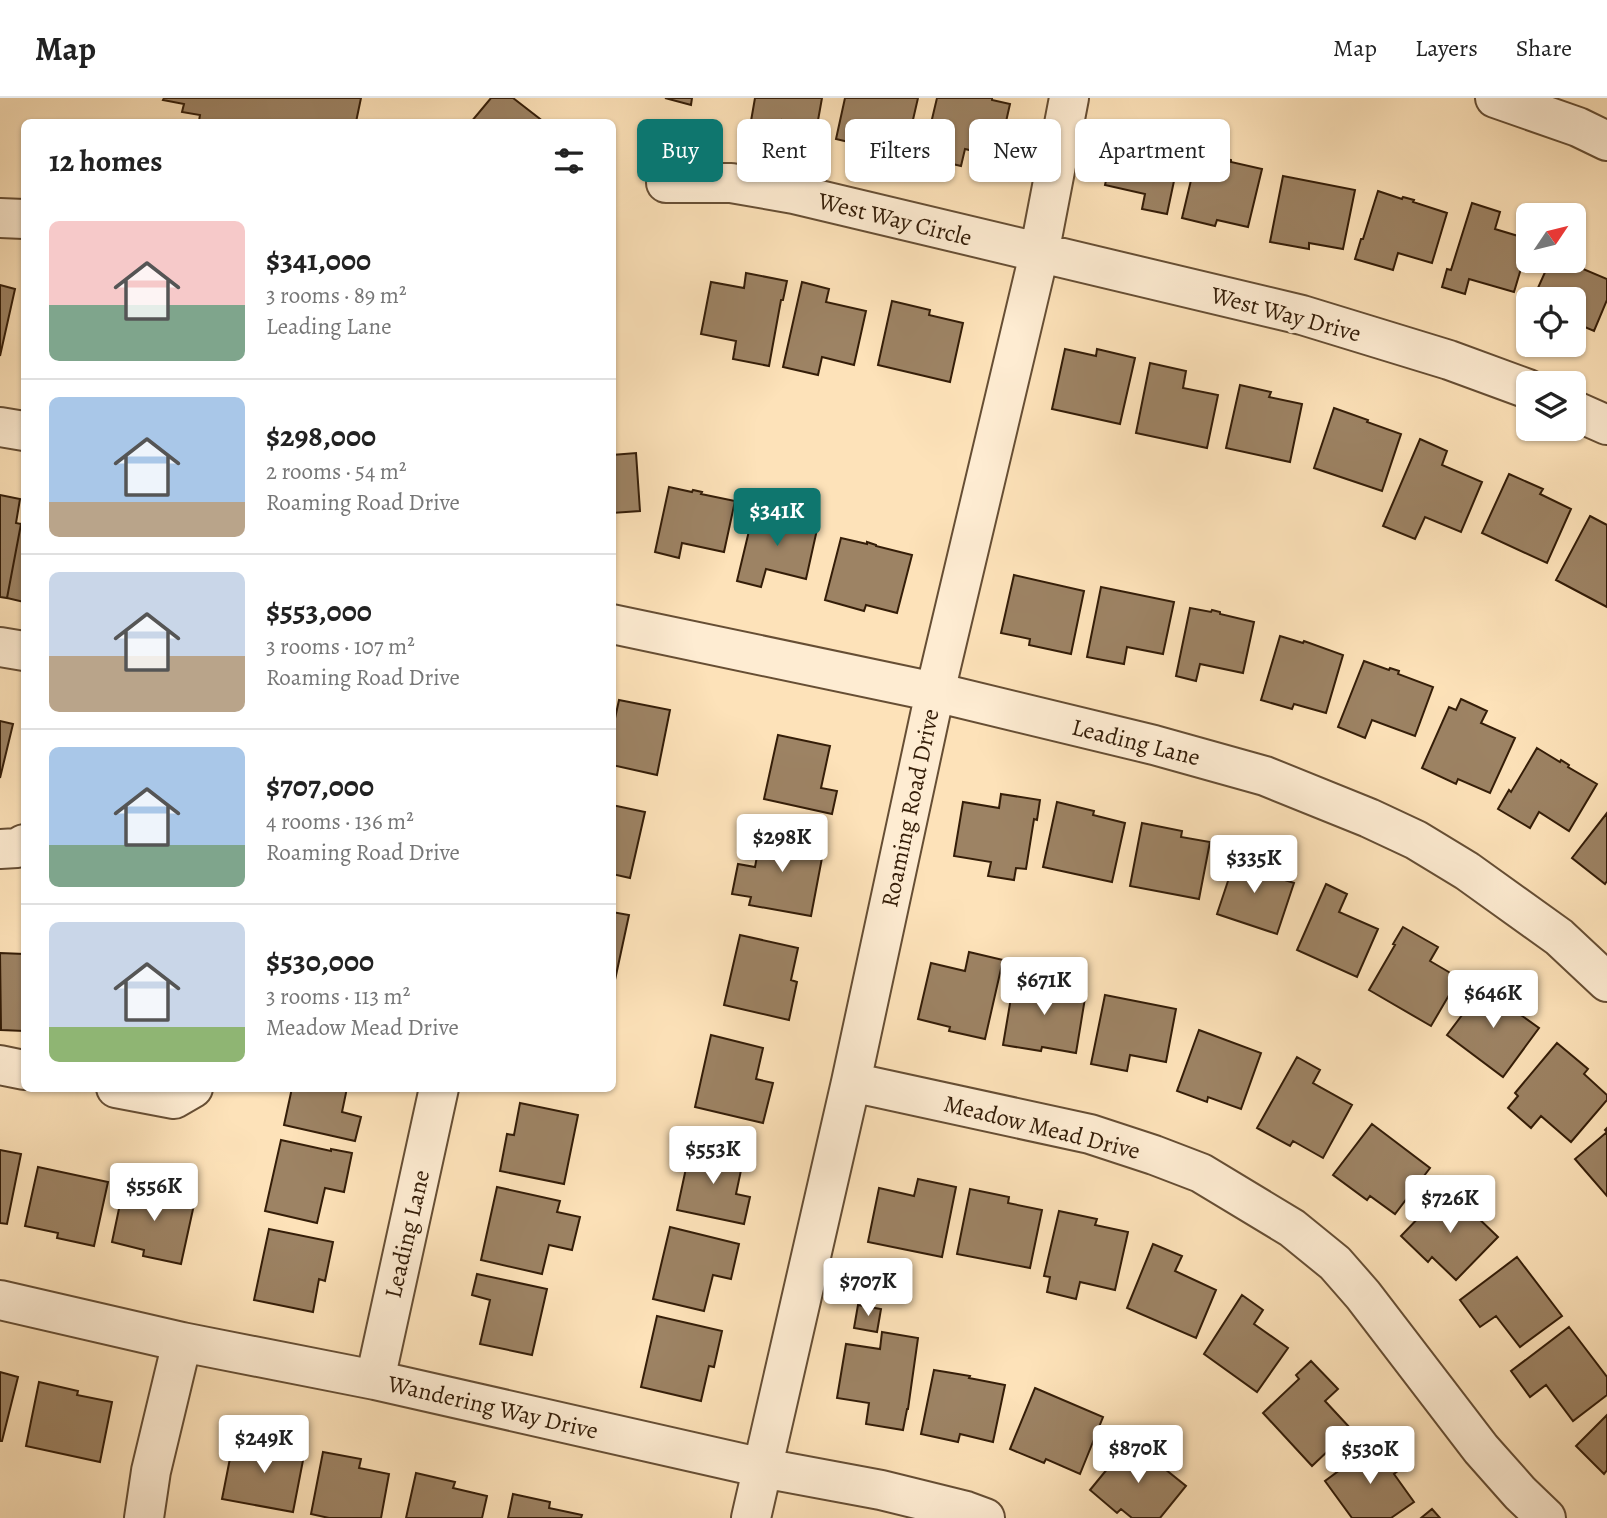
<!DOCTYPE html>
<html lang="en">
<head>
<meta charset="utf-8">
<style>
	body { margin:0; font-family:Alegreya,serif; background:#f6f6f6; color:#222; height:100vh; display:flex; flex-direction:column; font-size:26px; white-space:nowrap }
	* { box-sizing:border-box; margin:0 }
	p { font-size:23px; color:#767676 }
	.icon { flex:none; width:38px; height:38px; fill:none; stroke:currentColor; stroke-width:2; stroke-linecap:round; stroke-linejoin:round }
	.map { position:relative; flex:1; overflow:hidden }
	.panel { position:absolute; left:21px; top:21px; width:595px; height:973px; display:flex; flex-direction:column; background:#fff; border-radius:10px; box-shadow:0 2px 5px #0004 }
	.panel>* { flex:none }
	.hud { position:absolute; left:637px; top:21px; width:665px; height:63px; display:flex; gap:14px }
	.needle { width:46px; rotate:55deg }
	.tools { position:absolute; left:1516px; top:105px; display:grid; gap:14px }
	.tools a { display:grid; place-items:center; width:70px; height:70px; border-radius:10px; background:#fff; box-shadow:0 2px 5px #0004; font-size:35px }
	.price { position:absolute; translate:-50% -60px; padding:0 16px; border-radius:7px; background:#fff; color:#222; font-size:23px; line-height:46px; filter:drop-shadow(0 2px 4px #0008) }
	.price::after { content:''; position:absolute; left:50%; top:42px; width:21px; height:16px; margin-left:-10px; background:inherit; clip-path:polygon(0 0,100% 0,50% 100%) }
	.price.active { background:#0f766e; color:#fff }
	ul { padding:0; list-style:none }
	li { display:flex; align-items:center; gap:21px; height:175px; padding:0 28px }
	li+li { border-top:2px solid #e0e0e0 }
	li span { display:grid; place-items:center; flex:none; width:196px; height:140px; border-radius:10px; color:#555 }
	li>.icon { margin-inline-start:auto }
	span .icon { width:84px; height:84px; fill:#fffc; stroke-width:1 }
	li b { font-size:30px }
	h2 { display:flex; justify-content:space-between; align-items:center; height:84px; padding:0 28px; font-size:30px }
	.tag { padding:0 24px; border-radius:10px; background:#fff; box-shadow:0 2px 5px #0004; font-size:24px; line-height:63px }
	.tag.active { background:#0f766e; color:#fff }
	header { display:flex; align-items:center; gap:42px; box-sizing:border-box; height:98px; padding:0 35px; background:#fff; border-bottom:2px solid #e0e0e0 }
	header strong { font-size:33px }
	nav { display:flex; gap:38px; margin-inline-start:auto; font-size:24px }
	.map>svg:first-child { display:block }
	.building { fill:#9d8364; stroke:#341d08; stroke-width:2 }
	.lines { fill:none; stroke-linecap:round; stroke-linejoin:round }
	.minor-casing { stroke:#664e34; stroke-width:42 }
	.minor { stroke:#feecd2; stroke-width:38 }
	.labels { text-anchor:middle; stroke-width:7; stroke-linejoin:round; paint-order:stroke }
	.street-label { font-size:24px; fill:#341d08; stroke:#feecd2 }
</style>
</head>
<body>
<header>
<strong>Map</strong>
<nav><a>Map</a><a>Layers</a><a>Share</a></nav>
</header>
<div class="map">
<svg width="1607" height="1420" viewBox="0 0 1607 1420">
	<rect width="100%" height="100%" fill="#fde2b9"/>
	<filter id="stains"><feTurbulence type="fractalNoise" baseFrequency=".00286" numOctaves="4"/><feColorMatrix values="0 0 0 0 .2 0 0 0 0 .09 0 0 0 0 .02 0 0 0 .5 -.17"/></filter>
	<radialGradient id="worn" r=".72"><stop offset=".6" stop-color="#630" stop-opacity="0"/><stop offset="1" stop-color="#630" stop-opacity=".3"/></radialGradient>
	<path class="building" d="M164,0h197l-5,24h-149l-8,-1 1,-6 -18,-3 2,-8 -21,-4z
		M491,0h22l31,24h-73z
		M665,0h27l-1,7z
		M755,0h67l-5,28 -35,-6 -1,6 -30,-5z
		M845,0h73l-12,52 -31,-7 -1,5 -38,-9z
		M937,0h55v2l18,4 -12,53 -33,-8 -4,17 -38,-9z
		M1116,36l32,7 1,-2 32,9 -14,66 -25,-5 3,-15 -40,-9z
		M1197,57l24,5 1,-2 9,2v2l31,7 -14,58 -31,-7 -2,6 -33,-8z
		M1283,78l72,14 -12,59 -34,-6v6l-39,-7z
		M1378,93l24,8 1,-2 11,3 -1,2 34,11 -15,50 -34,-10 -5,17 -38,-11 6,-20h2z
		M1472,105l28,9 -5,17 33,10v6l-14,47 -45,-13 -4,15 -23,-7 5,-18 4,1z
		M1550,163h10l13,5 2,-5 9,5 -1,3 24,10v21l-13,31 -21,-9v-23h-40z
		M746,175l41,8 -4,19h-2l-12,66 -36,-7 3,-18 -35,-7 10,-52 33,6z
		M802,184l27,7 -3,13 40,9 -12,54 -32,-8 -4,18 -35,-8z
		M0,187l15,4 -15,67z
		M892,203l38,9 -1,5 34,8 -13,59 -72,-17z
		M1065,251l31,7 1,-7 38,9 -15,66 -68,-15z
		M1150,265l36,8 -3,17 35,7 -11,53 -71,-15z
		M1240,287l31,7 -2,5 33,7 -12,58 -64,-14z
		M1334,310l34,12 -1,2 34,12 -19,57 -68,-23z
		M1420,341l27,12 -5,14 40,17 -21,50 -36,-15 -10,22 -32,-13z
		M636,355l4,58 -28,2v-58z
		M1509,376l34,15 -3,5 31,15 -24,54 -65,-30z
		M669,389l23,5 1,-2 9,2 -1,2 34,7 -11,51 -42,-9 -3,15 -24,-6z
		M0,397l20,4 -4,24 5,1 -14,74 -7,-1z
		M754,412l64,15 -12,54 -40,-10 -5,18 -24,-6z
		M1590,418l17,9v82l-51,-27z
		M21,426l3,1v77l-17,-4z
		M841,440l26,6v-2l9,3v1l36,9 -15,58 -31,-8 -2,6 -39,-11z
		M1014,477l70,16 -13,63 -42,-9 1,-6 -29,-6z
		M1101,489l73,15 -11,52 -36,-7 -3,17 -37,-7z
		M1190,510l21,4 1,-2 8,2v2l34,8 -11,51 -43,-9 -4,17 -20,-5z
		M1280,538l23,7 1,-2 39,14 -17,58 -32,-9 -2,5 -31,-9z
		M1364,563l25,9 1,-2 9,3 -1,3 35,13 -18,49 -43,-16 -7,18 -27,-11z
		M1461,601l26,12 -6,12 34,15 -25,55 -32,-14 -2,5 -34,-16 27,-61 7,3z
		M619,602l51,10 -13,65 -45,-10v-33z
		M0,623l13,3 -13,54z
		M778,637l52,11 -9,42 16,3 -5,23 -68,-15z
		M1537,650l23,14 1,-2 8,5 -1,2 29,17 -28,47 -30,-19 -9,16 -32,-19 11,-19 2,2z
		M1001,696l39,6 -3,20 -3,-1 -8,50 -10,-1 -2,12 -26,-4 3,-14 -37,-6 9,-54 36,6z
		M1057,704l37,9 -1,4 32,8 -13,59 -69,-15z
		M612,707l33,7 -15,66 -18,-4z
		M1607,715v68l-2,3 -33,-26z
		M1142,725l40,8 -1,6 29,5 -11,57 -69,-13z
		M762,732l63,12 -14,74 -62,-11 2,-8 -19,-3 6,-30 17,3z
		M1235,751l27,9 -5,13 37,12 -17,51 -60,-20 16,-48 -3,-1z
		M1326,786l21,10 -8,18 39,17 -21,48 -60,-27z
		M612,814l17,3 -14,65 -3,-1z
		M1403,829l35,20 -8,14 29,17 -28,48 -62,-36 26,-45 -2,-1z
		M740,837l58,13 -7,32 6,2 -8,38 -65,-15z
		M969,854l34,8 -18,79 -36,-8 1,-4 -32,-8 13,-56 34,8z
		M0,855l24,1v77l-23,-1z
		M1014,882l72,12 -10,61 -34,-6 -1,4 -38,-6z
		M1487,884l30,23 -3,5 25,18 -36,49 -56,-42z
		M1105,897l71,14 -10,53 -36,-7 -3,16 -36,-7z
		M1199,932l62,23 -20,56 -33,-12 -1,5 -30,-11z
		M711,937l52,13 -7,31 17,4 -10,40 -68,-16z
		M1557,945l31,26 -4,5 23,21v5l-36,42 -30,-26 -10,12 -23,-20 10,-12 -3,-3z
		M1297,959l23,13 -7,13 39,22 -29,53 -30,-17 -3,5 -33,-18z
		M292,990h55l-5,24 19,5 -6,24 -71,-16z
		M520,1005l58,12 -14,69 -64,-13 7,-37 7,1z
		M1372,1026l58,44 -35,46 -25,-18 -3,4 -34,-25z
		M1607,1030v68l-32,-37 32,-27 -2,-2z
		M281,1042l50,11v-2l21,4 -8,39 -19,-4 -8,35 -52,-12z
		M691,1047l53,11 -8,38 14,3 -6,27 -67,-14z
		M0,1052l21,4 -14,70 -7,-1z
		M38,1069l70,15 -14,64 -37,-8 1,-5 -33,-7z
		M918,1081l38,8 -14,70 -74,-15 11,-54 35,8z
		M124,1087l71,15 -14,64 -38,-8 1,-6 -32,-8z
		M497,1089l63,14 -3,11 23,5 -8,33 -23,-5 -7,29 -61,-14z
		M1447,1090l51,49 -42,43 -24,-23 -4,5 -27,-26z
		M970,1091l39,8 -1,6 34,7 -12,58 -73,-14z
		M1059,1113l38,8 -2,6 33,7 -13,58 -35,-8 -4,17 -29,-7 3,-15 -6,-1z
		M670,1129l69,17 -8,35 -18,-4 -9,36 -51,-12z
		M269,1131l64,13 -8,39 -6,-2 -6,33 -59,-12z
		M1153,1146l29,12 -7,15 41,19 -20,48 -69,-30z
		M1517,1159l45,59 -42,31 -24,-31 -16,11 -20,-27z
		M477,1176l70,15 -15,66 -52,-11 10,-44 -18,-5z
		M1242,1197l21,15 -9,14 34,24 -31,44 -53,-38z
		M858,1207l23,4 -4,23 -23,-4z
		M657,1218l65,15 -8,36 -5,-1 -8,35 -60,-14z
		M1569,1229l38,50v18l-34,26 -27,-36 -16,12 -19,-26z
		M882,1234l36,6 -10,71h-1l-4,21 -37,-6 3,-21 -32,-5 9,-54 34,5z
		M1311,1263l27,28 -13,12 26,28 -39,37 -49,-53 36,-34 -3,-4z
		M934,1272l36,6 -1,2 36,7 -12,57 -33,-8 -2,8 -37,-8z
		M0,1274l18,5 -16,64h-2z
		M39,1284l39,9 -1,4 35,7 -12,60 -74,-16z
		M1035,1290l68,29 -23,57 -34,-15 -2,4 -34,-14z
		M1607,1317v55l-3,4 -28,-28z
		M234,1340l34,7v-3l37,8 -12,62 -71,-13z
		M1131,1342l9,8 2,-2 10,8 -2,3 36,29 -26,32h-28l-11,-9 -4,4 -27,-23z
		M1378,1344l21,28 -5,4 20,28 -23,16h-39l-27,-37z
		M323,1354l38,7 -2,9 30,6 -8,44h-52l-18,-4z
		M416,1375l39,9 -2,6 34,8 -5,22h-76z
		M513,1396l37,8 -1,6 33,7 -1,3h-73z
		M1432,1411l8,9h-19z"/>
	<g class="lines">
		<defs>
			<path id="minor" d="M1495,0l83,29 29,14
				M666,85h65l63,11 508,121 147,45 79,29
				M0,120l24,1
				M1573,312l34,15
				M0,329l24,4
				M612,526l323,68 219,53 111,31 104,42 47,22 51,31 92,66 48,45
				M0,549l24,4
				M0,751l17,-1 7,-4
				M0,967l24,5
				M851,984l239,52 64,21 47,18 91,55 43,35 28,32 118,154 39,44 26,25
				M116,990l58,11 19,-11
				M0,1202l182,42 193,38 388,88 118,22 85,21 19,7
				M375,1282l64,-292
				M144,1420l7,-47 31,-129
				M751,1420l100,-436 84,-390 104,-438 30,-156"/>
		</defs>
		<use href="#minor" class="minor-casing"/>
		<use href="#minor" class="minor"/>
	</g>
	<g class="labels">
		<g class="street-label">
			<text transform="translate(895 121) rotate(14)" y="8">West Way Circle</text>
			<text transform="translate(1286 216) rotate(15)" y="8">West Way Drive</text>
			<text transform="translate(1136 644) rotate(14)" y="8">Leading Lane</text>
			<text transform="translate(910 710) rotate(-78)" y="8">Roaming Road Drive</text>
			<text transform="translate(1042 1029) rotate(14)" y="8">Meadow Mead Drive</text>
			<text transform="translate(407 1136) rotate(-77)" y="8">Leading Lane</text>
			<text transform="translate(493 1309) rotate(13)" y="8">Wandering Way Drive</text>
		</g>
	</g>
	<rect width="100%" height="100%" filter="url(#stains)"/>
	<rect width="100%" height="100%" fill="url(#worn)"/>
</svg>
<div class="tools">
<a><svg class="needle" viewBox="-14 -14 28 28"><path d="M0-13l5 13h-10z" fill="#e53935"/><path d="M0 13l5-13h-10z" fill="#767676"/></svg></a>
<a><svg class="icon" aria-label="locate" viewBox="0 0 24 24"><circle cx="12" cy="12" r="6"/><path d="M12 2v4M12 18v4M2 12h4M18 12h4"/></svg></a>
<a><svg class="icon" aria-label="layers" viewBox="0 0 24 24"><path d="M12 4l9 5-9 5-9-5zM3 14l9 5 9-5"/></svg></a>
</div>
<b class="price active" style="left:777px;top:450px">$341K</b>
<b class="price" style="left:782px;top:776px">$298K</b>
<b class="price" style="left:1254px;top:797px">$335K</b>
<b class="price" style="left:1044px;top:919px">$671K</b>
<b class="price" style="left:1493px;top:932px">$646K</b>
<b class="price" style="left:713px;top:1088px">$553K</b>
<b class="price" style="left:154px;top:1125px">$556K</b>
<b class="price" style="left:1450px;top:1137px">$726K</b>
<b class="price" style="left:868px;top:1220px">$707K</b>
<b class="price" style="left:264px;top:1377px">$249K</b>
<b class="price" style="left:1138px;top:1387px">$870K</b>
<b class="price" style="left:1370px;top:1388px">$530K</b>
<div class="hud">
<a class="tag active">Buy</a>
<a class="tag">Rent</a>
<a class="tag">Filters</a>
<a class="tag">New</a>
<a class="tag">Apartment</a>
</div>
<section class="panel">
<h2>12 homes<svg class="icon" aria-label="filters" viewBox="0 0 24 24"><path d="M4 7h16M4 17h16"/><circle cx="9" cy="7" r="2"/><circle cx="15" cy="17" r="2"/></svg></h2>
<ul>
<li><span style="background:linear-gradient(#f6c9c9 60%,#7fa58c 0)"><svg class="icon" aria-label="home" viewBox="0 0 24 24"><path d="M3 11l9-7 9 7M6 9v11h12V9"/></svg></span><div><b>$341,000</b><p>3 rooms · 89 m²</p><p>Leading Lane</p></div></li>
<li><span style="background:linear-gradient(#a9c7e8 75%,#b9a48a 0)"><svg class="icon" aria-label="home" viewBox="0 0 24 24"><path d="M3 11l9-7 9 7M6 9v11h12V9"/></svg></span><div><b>$298,000</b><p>2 rooms · 54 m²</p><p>Roaming Road Drive</p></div></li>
<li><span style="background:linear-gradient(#c9d6e8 60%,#b9a48a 0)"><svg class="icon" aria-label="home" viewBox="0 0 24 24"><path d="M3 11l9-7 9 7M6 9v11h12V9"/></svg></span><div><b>$553,000</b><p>3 rooms · 107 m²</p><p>Roaming Road Drive</p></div></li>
<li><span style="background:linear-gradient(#a9c7e8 70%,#7fa58c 0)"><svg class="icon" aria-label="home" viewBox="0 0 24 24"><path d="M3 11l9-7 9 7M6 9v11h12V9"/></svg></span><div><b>$707,000</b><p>4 rooms · 136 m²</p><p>Roaming Road Drive</p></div></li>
<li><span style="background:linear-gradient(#c9d6e8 75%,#8fb573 0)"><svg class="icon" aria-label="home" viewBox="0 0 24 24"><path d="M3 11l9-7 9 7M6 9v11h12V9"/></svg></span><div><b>$530,000</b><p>3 rooms · 113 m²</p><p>Meadow Mead Drive</p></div></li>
</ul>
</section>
</div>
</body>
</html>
